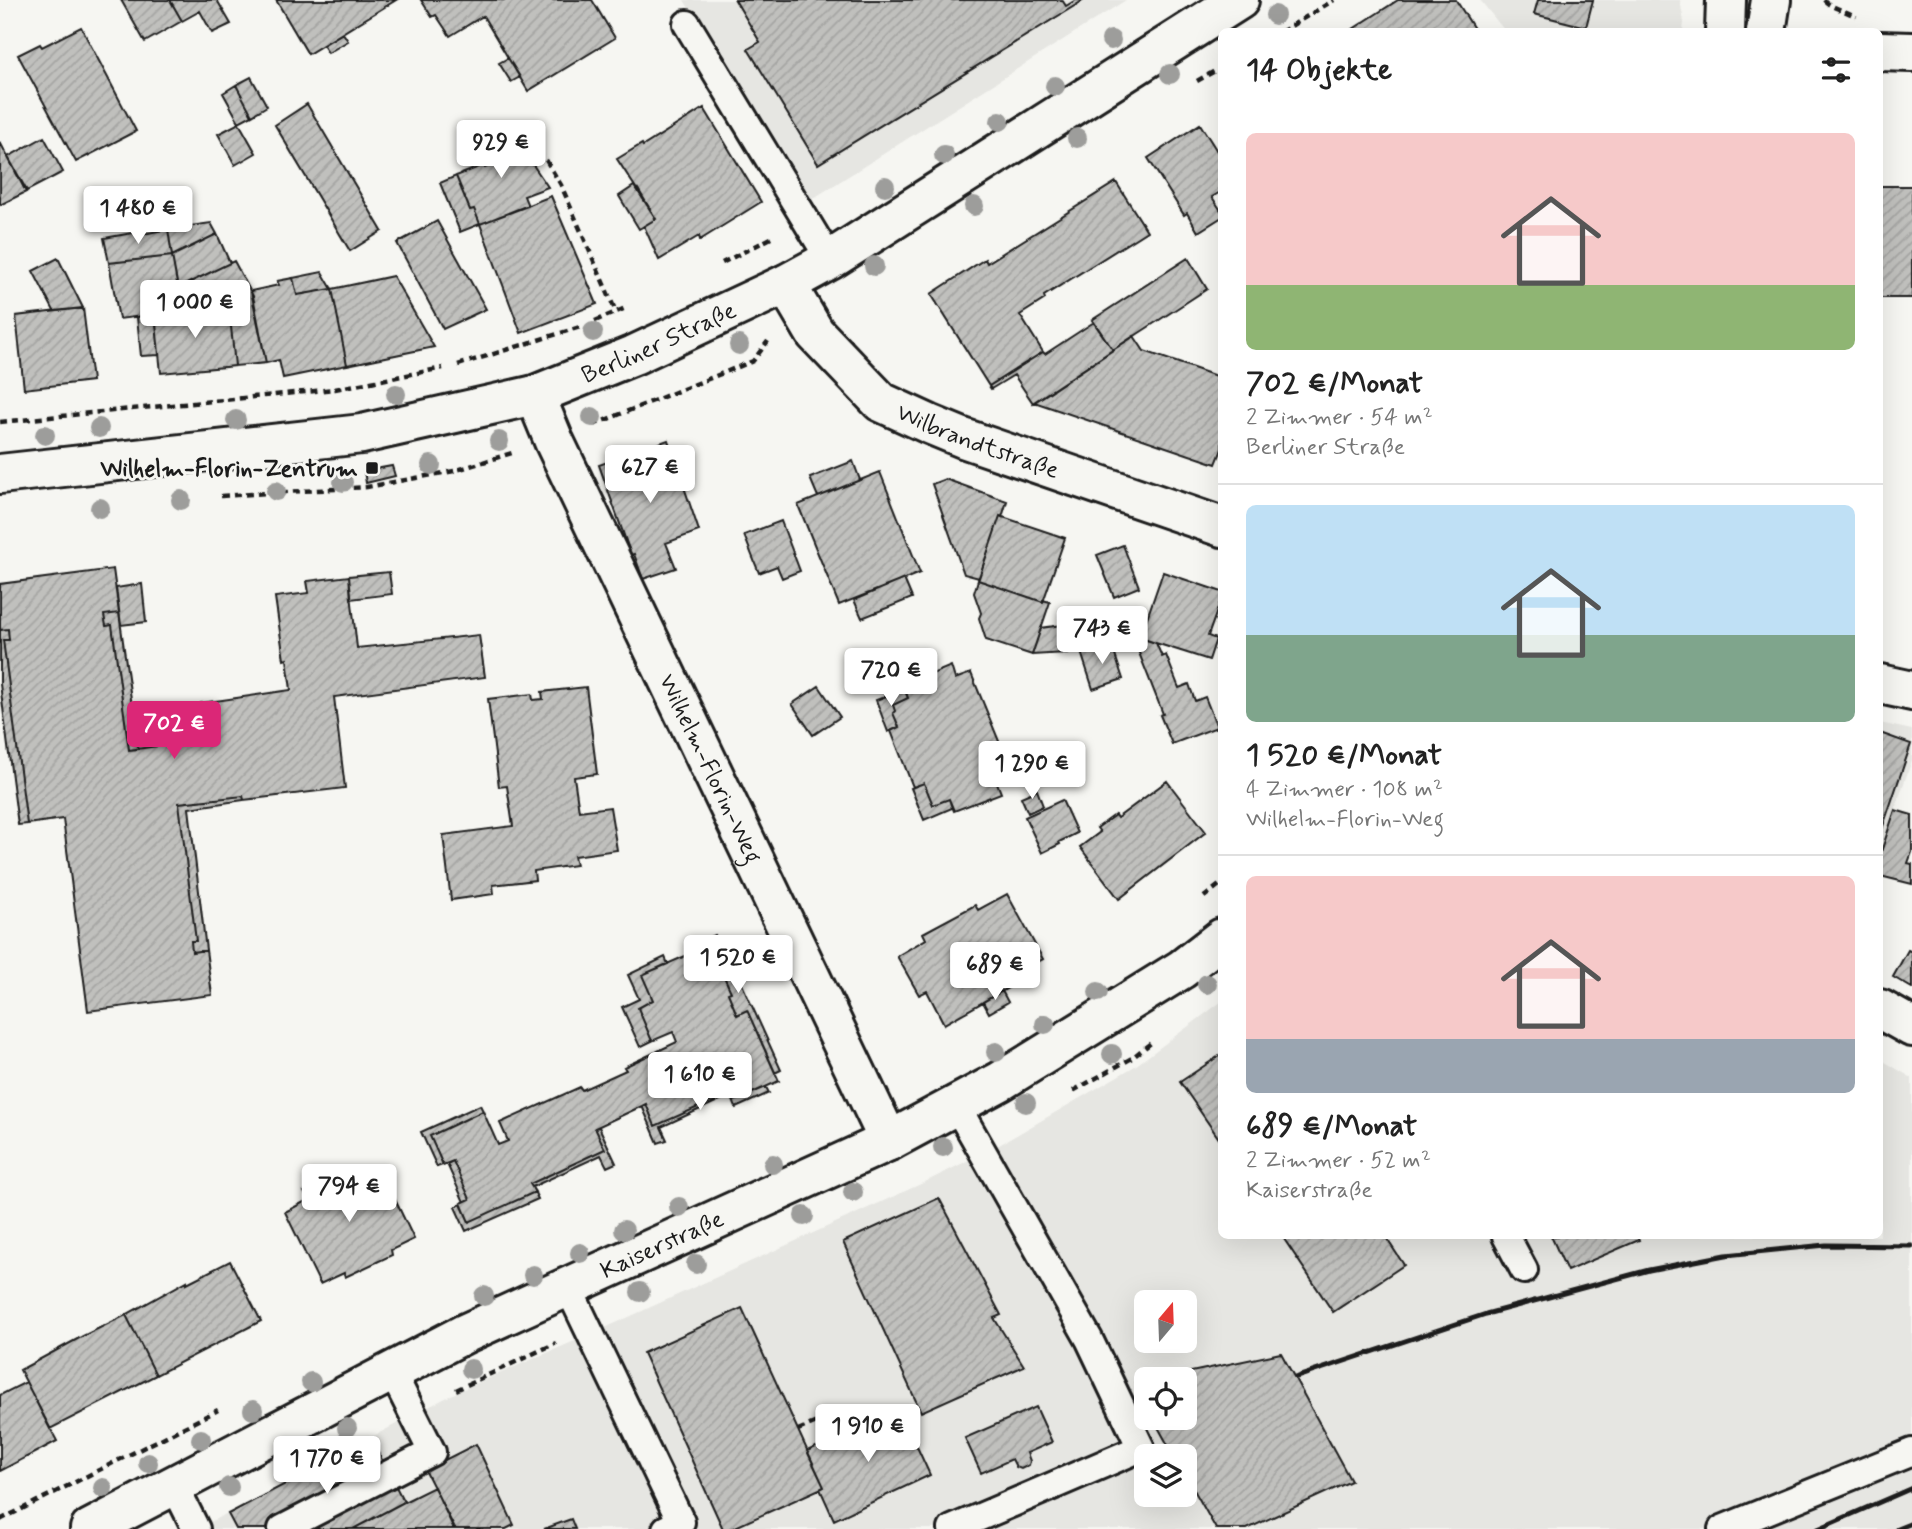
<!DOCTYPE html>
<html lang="de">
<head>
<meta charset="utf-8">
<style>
	body { margin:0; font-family:Mynerve,sans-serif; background:#f6f6f6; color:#222; height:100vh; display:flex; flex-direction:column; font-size:26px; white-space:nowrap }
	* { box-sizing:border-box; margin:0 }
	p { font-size:23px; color:#767676 }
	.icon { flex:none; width:38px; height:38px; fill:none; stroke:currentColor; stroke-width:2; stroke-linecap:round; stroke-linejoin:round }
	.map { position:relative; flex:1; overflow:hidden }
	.sheet { position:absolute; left:1218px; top:28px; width:665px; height:1211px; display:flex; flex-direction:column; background:#fff; border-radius:10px; box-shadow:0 7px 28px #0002 }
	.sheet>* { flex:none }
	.needle { width:46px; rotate:19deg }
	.tools { position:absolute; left:1134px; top:1290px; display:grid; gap:14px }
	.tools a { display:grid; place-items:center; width:63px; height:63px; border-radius:10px; background:#fff; box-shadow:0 7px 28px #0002; font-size:35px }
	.price { position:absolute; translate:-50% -60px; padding:0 16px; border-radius:7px; background:#fff; color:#222; font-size:23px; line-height:46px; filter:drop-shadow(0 2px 4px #0008) }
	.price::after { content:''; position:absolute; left:50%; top:42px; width:21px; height:16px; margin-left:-10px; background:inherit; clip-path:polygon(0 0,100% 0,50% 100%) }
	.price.active { background:#db2777; color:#fff }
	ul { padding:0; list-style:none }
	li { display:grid; align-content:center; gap:14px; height:371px; padding:0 28px }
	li+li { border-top:2px solid #e0e0e0 }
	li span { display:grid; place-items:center; height:217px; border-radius:10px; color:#555 }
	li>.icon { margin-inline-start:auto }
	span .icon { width:126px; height:126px; fill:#fffc; stroke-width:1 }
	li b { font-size:30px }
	h2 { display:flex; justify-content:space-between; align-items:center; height:84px; padding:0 28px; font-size:30px }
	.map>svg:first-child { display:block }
	.built { fill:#e6e6e2; fill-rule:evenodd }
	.building { fill:url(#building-hatch); stroke:#1c1c1c; stroke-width:2 }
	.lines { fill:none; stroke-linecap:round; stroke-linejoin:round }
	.service-casing { stroke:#1c1c1c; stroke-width:32 }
	.minor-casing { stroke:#1c1c1c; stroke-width:44 }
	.tertiary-casing { stroke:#1c1c1c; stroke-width:44 }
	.path { stroke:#1c1c1c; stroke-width:4.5; stroke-dasharray:7 5; stroke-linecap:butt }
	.service { stroke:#f6f6f2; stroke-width:26 }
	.minor { stroke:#f6f6f2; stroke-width:38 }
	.tertiary { stroke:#f6f6f2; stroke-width:38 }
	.rail { stroke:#1c1c1c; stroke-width:5 }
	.tree { fill:#9d9d9b }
	.poi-dot { fill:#1c1c1c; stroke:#f6f6f2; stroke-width:2.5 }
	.labels { text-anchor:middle; stroke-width:6; stroke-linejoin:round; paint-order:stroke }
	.street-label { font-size:24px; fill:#1c1c1c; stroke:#f6f6f2 }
	.poi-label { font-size:24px; font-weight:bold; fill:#1c1c1c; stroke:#f6f6f2; text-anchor:end }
</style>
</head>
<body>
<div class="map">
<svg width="1912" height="1529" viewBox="0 0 1912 1529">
	<defs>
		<pattern id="building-hatch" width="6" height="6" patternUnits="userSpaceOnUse" patternTransform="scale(1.75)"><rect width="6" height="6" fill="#c0c0bd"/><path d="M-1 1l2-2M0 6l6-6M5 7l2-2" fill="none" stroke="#a4a4a2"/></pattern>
	</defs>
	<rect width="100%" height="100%" fill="#f6f6f2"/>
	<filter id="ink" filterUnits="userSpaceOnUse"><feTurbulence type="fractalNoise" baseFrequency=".0143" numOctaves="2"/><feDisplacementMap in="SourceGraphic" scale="14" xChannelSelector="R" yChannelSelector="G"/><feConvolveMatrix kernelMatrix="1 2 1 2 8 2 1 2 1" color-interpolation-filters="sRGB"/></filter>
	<g filter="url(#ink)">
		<path class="built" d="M684,0h442l-320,203z
			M1480,0h200l4,22 -1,9h-178z
			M1880,723l32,7v30l-32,92z
			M1221,1002l1,234h658v-177l32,19v451h-1715l260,-137 150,-65 316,-144 78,-39 134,-78zM1146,1302h39v38h-39zM1146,1379h39v39h-39zM1146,1456h39v38h-39z"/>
		<path class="building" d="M121,0h49l12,21 -37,21z
			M170,0h47l14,24 -19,9 -12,-22 -18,10z
			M276,0h120l-88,54z
			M421,0h171l23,38 -87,53 -45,-75 -33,20 -14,-21 -4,2z
			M735,0h327l4,6 10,-6h8l-266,164 -70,-115 12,-7z
			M1398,0h58l20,32h-121l-2,-3z
			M1538,0h55l-7,27 -52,-13z
			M81,27l55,104 -60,31 -58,-107 22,-11 2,3z
			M343,33l5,8 -20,12 -5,-8z
			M508,58l12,19 -9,5 -12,-19z
			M251,77l16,29 -15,9 -16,-30z
			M236,85l16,30 -13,7 -16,-29z
			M307,104l75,127 -32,20 -75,-126z
			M704,108l57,94 -61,38 -1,-4 -40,24 -15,-34 12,-7 -39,-60 25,-15 1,2z
			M504,122l44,65 -24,9 4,10 -48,18 -6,-15 -4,1 -14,-34 28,-11 1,3 16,-7 -13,-31z
			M239,123l17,30 -21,12 -17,-31z
			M1200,124l22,35v32l-10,6 10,15v5l-24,15 -11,-19 -3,2 -36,-57z
			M44,137l19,35 -36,19 -19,-34z
			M0,142l26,50 -26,13z
			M456,176l14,34 4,-1 6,15 -20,8 -20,-49z
			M1116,182l31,49 -103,65 1,3 -25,16 23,37 -54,34 -58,-92 54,-35 2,4z
			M634,186l3,5 1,-2 18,30 -17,10 -20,-33z
			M1880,186h32v112h-32z
			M551,196l46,108 -76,29 -41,-109z
			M437,221l49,88 -43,20 -46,-86z
			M211,223l6,11 -45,22 -4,-27z
			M168,229l4,27 -63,7 -5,-25 34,-6v3z
			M217,234l13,29 -52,25 -6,-32z
			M172,256l10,55 -63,8 -10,-56z
			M58,258l25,50 -29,3 -21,-40z
			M1188,258l19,31 -94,61 -21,-30z
			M234,261l19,35 13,67 -31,3 -6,-59 -47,4 -4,-23z
			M322,272l10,17 -35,6 -4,-17z
			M393,276l41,71 -87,18 -15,-76z
			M293,278l4,17 35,-6 15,76 -64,13 -4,-18 -13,3 -15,-72 28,-6 -2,-4z
			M229,307l6,59 -74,7 -6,-59z
			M83,308l9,73 -68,8 -8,-73z
			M155,314l4,41 -18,1 -4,-39z
			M1094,322l19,28 -80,53 -19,-28 -23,14 -2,-3 54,-34 2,2z
			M1134,336l10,15 78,27v71l-6,15 -182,-62z
			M668,440l31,91 -33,12 10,25 -33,11 -9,-25 -3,1 -32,-90z
			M853,461l7,19 -42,17 -8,-19z
			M392,466l3,10 -29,7 -2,-12z
			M880,472l40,101 -81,32 -41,-100z
			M945,479l62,22 -5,16 -2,-1 -21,62 -15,-4 -32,-90z
			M1000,516l65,22 -22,64 -65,-22z
			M781,521l19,50 -18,7 -5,-12 -18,7 -15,-38z
			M1123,545l16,42 -25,10 -17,-42z
			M113,569l6,44 -15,2 2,11 6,-1 17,125 77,-11 -5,-36 90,-13 -4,-31 -3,1 -9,-63 34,-4 -2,-12 42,-5 8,72 122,-13 6,42 -151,20 11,91 -101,12 -1,-4 -64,7 17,138h-5l1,11 14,-2 6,45 -124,16 -25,-192 -36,5 -24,-184h6l-1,-11 -8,1v-46z
			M389,572l3,22 -41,5 -2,-23z
			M1163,572l59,20v5l-14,39 8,3 -7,21 -69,-22z
			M904,579l8,19 -50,20 -8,-18z
			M978,580l65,22v-2l7,2 -18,53 -46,-15 -7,-22 2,-5 -7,-20z
			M142,584l4,38 -25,3 -5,-37z
			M119,613l19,136 -9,1 -17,-125 -6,1 -2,-11z
			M1076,623l8,29 -52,3 9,-27z
			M8,629l1,11h-6l24,184 -9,1 -18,-141v-54z
			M1132,635l24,8 6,14 4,-2 13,33 10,-4 6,17 10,-4 12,30 -45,17 -12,-29 3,-1z
			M1111,643l12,36 -30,10 -12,-37z
			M951,666l4,13 16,-6 41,100 -16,7 5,13 -47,18 -5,-12 -16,6 -9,-22 -11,4 -22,-56 8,-4 -6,-14 2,-2 -2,-6 15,-7 -5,-12z
			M819,686l21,31 -27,18 -21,-31z
			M586,687l11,87 -23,3 5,34 31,-4 7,43 -43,6 2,9 -42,6 1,9 -42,5 1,9 -43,6 -8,-65 70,-9 -6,-40 -8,1 -11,-88 44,-5 1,6 10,-1 -1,-7z
			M905,689l3,9 -15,7 2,6 -2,2 6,14 -11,5 -12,-32z
			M1880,733l31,11 -31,91z
			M1167,781l39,51 -87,67 -39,-52 20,-15 -3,-4 18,-13 2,3z
			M924,783l9,22 16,-6 3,9 -28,12 -13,-32z
			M1037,790l6,16 -15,7 -7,-16z
			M243,796l1,4 -55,8 17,142 -14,2 -1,-11h5l-17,-138z
			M1062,800l15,33 -18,9 1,2 -18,9 -17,-36z
			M1895,810l17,5v37l-4,11 4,1v20l-32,-8v-21z
			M1007,894l36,65 -34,19 4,7 -69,39 -17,-33 -8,4 -22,-39 29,-17 -3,-6 52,-28 3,5z
			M715,935l23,50 4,-1 39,86 -6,3 -28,-63 -10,5 -9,-22 3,-1 -21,-47 -19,8 -2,-6z
			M710,945l21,47 -3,1 9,22 10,-5 32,71 -45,20 -4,-8 -75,33 -9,-22 -4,2 -47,22 10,21 -75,35 5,8 -66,30 -8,-19 9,-4 -17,-38 -10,4 -13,-29 53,-25 15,34 10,-4 -8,-18 80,-36 2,3 44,-20 -2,-3 53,-25 -4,-10 -21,9 -14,-33 15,-8 -11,-25z
			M1908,950l4,2v36l-19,-11z
			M665,957l3,7 -26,11 11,25 -15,8 14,33 -12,6 -18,-40 17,-8 -11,-24z
			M1002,991l6,11 -19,11 -6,-11z
			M1222,1054v89l-42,-61z
			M766,1087l3,6 -33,15 -5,-13 -70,32 6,13 -9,3 -16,-37 4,-2 9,22 75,-33 4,8z
			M480,1105l3,6 -53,25 13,29 -6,2 -16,-35z
			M599,1127l17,36 -9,4 -6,-12 -69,32 6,12 -72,32 -11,-24 6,-3 8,18 66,-30 -5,-8 75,-35 -10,-21z
			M453,1161l17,38 -6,3 -17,-38z
			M379,1166l35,73 -23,11 1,5 -47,22 -1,-4 -24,11 -35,-72 23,-12 -4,-8 47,-23 4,9z
			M939,1198l62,117 -7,3 30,48 -103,46 -78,-170z
			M1282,1236h103l19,29 -71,47z
			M1551,1236h86l2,4 -72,31z
			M230,1261l31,60 -105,54 -30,-60 61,-34v2z
			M742,1308l82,179 -93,42h-8l-80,-176z
			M126,1315l30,60 -106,54 -30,-59 63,-34z
			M1281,1353l70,128 -104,48h-31l-31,-55v-18h-11l-21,-38h32v-39h-27z
			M1146,1381v24l-11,-21z
			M26,1382l31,59 -57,30v-76z
			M1036,1407l16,35 -25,11 3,8 -1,4 -8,4 -5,-2 -4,-8 -31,14 -16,-35z
			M900,1410l30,65 -96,45 -14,-31 4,-2 -17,-36z
			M371,1439l33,63 -51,27h-117l-8,-15z
			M476,1444l38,81 -8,4h-51l-30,-59z
			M434,1487l20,42h-101l51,-27z
			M571,1519l4,10h-31z"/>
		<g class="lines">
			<defs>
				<path id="service" d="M687,24l143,236
					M1506,1236l18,34
					M568,1287l113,235 -15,7
					M174,1485l22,44
					M282,1529l150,-77 -40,-80
					M952,1529l189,-81 -52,-109 -133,-234
					M1722,1529l190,-77"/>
				<g id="minor">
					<path d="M1880,51l32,1"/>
					<path id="s1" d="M786,284l29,49 66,69 48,22 34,14 259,89"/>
					<path id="s2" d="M535,395l19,46 335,700"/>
					<path id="s3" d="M0,474l362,-40 173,-39 99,-40 152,-71 44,-24 409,-260"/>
					<path d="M1880,684l32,7"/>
					<path d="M1880,1009l32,18"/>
				</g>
				<g id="tertiary">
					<path d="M1725,32l1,-32"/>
					<path d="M1766,32l5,-32"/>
					<path id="s4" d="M90,1529l374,-195 425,-193 112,-60 181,-112 40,-31"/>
				</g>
			</defs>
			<use href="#service" class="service-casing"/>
			<use href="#minor" class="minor-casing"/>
			<use href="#tertiary" class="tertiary-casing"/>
			<path class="path" d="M1824,0c8,9 22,10 32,17
				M1281,32l53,-32
				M1197,81l25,-14
				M546,160l15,25 55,127
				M722,263l51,-26
				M595,321l33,-14
				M458,365l122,-38
				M0,422l335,-33 108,-21
				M593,425l160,-64 15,-20
				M221,496l146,-9 87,-16 58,-18
				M1204,897l18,-14
				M1073,1091l59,-33 20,-16
				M456,1390l100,-47
				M798,1430l49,-21
				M0,1520l218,-110"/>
			<use href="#service" class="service"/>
			<use href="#minor" class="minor"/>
			<use href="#tertiary" class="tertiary"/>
			<path class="rail" d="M1297,1377l189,-63 163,-44 77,-15 100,-10 86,1
				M1818,1529l94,-41
				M1897,1529l15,-6"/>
		</g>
		<g class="tree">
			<circle cx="1275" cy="15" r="10"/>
			<circle cx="1111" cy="40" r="10"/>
			<circle cx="1170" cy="74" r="10"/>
			<circle cx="1055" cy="86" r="10"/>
			<circle cx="1000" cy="121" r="10"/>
			<circle cx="1077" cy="138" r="10"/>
			<circle cx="944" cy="155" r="10"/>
			<circle cx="885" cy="186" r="10"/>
			<circle cx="974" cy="206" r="10"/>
			<circle cx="874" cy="266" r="10"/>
			<circle cx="593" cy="332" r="10"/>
			<circle cx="739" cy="345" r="10"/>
			<circle cx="396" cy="394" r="10"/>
			<circle cx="592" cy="417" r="10"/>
			<circle cx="236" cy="420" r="10"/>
			<circle cx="99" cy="428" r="10"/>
			<circle cx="45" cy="435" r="10"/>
			<circle cx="499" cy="441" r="10"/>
			<circle cx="431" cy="465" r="10"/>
			<circle cx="343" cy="482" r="10"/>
			<circle cx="276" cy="491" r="10"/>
			<circle cx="181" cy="500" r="10"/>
			<circle cx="100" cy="508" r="10"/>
			<circle cx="1207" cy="984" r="10"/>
			<circle cx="1098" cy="992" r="10"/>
			<circle cx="1045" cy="1024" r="10"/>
			<circle cx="996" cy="1052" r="10"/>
			<circle cx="1112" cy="1054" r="10"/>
			<circle cx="1026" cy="1103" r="10"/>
			<circle cx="943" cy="1147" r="10"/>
			<circle cx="773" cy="1164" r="10"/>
			<circle cx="853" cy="1192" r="10"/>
			<circle cx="679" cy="1207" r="10"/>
			<circle cx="804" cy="1216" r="10"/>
			<circle cx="624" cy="1230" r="10"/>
			<circle cx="580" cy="1253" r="10"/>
			<circle cx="696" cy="1264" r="10"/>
			<circle cx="533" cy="1275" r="10"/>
			<circle cx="640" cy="1292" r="10"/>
			<circle cx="484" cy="1296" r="10"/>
			<circle cx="471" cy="1369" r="10"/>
			<circle cx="311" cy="1382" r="10"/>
			<circle cx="253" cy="1410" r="10"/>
			<circle cx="347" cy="1428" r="10"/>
			<circle cx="201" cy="1439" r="10"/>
			<circle cx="290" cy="1455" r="10"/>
			<circle cx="148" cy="1463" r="10"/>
			<circle cx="229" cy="1487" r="10"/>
			<circle cx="103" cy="1488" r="10"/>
		</g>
	</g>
	<rect class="poi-dot" x="365" y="461" width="14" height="14" rx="3.5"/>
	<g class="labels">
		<g class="street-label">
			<text dy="8" stroke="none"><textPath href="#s3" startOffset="676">Berliner Straße</textPath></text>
			<text dy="8" stroke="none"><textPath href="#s1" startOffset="257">Wilbrandtstraße</textPath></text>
			<text dy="8" stroke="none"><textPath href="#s2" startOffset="413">Wilhelm-Florin-Weg</textPath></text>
			<text dy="8" stroke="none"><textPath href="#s4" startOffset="639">Kaiserstraße</textPath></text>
		</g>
		<g class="poi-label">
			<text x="358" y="476">Wilhelm-Florin-Zentrum</text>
		</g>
	</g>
</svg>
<div class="tools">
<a><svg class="needle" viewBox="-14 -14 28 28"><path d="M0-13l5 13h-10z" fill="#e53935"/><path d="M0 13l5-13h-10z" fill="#767676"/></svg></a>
<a><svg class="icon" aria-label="locate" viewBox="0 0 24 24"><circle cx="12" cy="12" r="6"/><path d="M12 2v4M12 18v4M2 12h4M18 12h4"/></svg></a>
<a><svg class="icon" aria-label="layers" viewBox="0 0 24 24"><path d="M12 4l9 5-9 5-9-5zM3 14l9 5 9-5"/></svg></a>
</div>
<b class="price" style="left:501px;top:180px">929 €</b>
<b class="price" style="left:138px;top:246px">1 480 €</b>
<b class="price" style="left:195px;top:340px">1 000 €</b>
<b class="price" style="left:650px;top:505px">627 €</b>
<b class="price" style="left:1102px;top:666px">743 €</b>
<b class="price" style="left:891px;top:708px">720 €</b>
<b class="price active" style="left:174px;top:761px">702 €</b>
<b class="price" style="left:1032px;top:801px">1 290 €</b>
<b class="price" style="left:738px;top:995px">1 520 €</b>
<b class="price" style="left:995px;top:1002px">689 €</b>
<b class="price" style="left:700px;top:1112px">1 610 €</b>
<b class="price" style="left:349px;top:1224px">794 €</b>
<b class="price" style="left:868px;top:1464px">1 910 €</b>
<b class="price" style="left:327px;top:1496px">1 770 €</b>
<section class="sheet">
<h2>14 Objekte<svg class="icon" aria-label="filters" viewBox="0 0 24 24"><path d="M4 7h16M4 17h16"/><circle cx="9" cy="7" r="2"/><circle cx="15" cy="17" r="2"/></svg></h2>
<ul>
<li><span style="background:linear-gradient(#f6c9c9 70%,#8fb573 0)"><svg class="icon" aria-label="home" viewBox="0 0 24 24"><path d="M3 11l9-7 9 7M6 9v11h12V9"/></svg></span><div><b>702 €/Monat</b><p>2 Zimmer · 54 m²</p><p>Berliner Straße</p></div></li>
<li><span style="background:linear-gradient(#bfe0f5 60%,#7fa58c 0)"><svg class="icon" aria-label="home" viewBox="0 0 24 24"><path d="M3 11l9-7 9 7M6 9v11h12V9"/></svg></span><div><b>1 520 €/Monat</b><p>4 Zimmer · 108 m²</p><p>Wilhelm-Florin-Weg</p></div></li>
<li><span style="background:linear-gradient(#f6c9c9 75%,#9aa5b1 0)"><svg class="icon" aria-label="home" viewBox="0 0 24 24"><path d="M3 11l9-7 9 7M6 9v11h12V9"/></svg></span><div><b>689 €/Monat</b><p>2 Zimmer · 52 m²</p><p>Kaiserstraße</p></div></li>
</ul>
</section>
</div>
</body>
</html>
